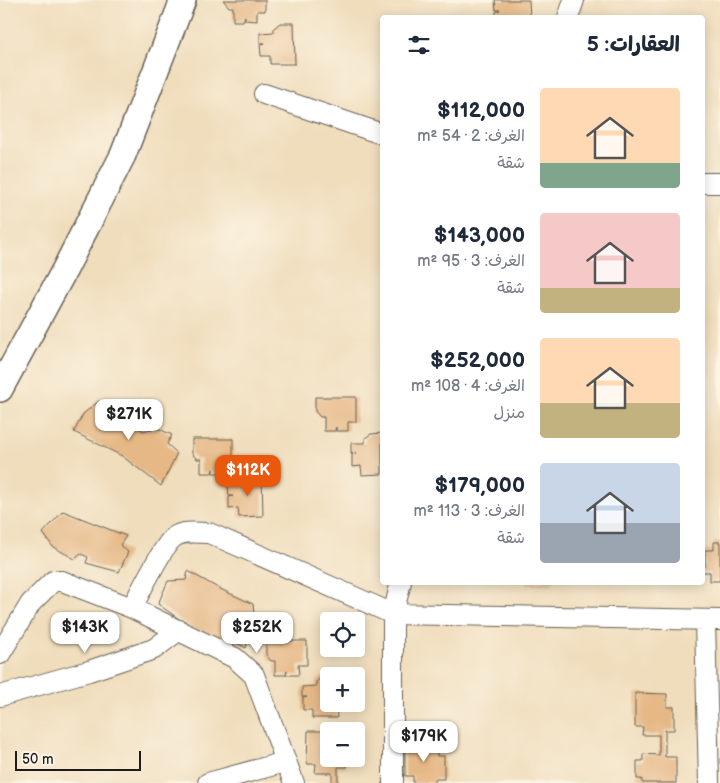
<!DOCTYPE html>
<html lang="ar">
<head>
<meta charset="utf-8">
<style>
	body { margin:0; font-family:"Balsamiq Sans","Playpen Sans Arabic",sans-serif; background:#f2f2f3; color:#1f2937; direction:rtl; height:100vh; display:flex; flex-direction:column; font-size:19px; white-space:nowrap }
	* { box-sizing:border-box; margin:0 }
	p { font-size:16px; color:#747a83 }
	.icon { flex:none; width:28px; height:28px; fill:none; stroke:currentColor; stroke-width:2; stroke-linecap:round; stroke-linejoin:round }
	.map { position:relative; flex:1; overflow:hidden; direction:ltr }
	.sheet { position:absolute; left:380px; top:15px; width:325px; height:570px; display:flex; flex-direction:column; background:#fff; border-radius:5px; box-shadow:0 2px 12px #0003; direction:rtl }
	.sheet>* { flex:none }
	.fabs { position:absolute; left:320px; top:612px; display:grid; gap:10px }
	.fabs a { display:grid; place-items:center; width:45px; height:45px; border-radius:5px; background:#fff; box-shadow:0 2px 12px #0003; font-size:25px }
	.scale { position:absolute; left:15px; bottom:12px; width:126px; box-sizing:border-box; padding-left:5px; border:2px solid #1c1c1c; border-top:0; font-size:14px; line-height:18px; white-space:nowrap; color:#1c1c1c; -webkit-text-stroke:4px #fcf5e5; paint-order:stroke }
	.price { position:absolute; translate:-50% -42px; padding:0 11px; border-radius:10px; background:#fff; color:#222; font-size:16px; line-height:32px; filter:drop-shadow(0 1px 2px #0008) }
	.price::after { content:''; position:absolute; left:50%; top:30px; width:15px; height:11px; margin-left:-8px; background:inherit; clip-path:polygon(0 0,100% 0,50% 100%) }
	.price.on { background:#ea580c; color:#fff }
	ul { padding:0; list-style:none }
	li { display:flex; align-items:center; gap:15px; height:125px; padding:0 25px }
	li span { display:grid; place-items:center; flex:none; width:140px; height:100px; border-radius:5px; color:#555 }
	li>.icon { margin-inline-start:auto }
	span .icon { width:60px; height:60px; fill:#fffc; stroke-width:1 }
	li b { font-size:21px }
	h2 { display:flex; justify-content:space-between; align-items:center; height:60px; padding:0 25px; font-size:21px }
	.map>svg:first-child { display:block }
	.building { fill:#e6b886 }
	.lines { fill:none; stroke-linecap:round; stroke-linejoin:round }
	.minor-casing { stroke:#666054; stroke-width:22 }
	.tertiary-casing { stroke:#666054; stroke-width:28 }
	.minor { stroke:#fff; stroke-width:20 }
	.tertiary { stroke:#fff; stroke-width:25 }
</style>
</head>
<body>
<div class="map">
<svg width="720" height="783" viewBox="0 0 720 783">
	<rect width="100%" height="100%" fill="#fcf5e5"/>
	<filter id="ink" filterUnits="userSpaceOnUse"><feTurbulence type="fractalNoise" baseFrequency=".02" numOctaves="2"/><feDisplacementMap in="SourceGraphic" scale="10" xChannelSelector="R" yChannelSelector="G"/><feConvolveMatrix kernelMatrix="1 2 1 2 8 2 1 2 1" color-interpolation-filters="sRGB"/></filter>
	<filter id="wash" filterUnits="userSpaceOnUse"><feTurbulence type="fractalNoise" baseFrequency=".0096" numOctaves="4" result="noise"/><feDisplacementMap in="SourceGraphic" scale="20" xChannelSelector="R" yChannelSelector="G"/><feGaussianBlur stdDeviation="1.12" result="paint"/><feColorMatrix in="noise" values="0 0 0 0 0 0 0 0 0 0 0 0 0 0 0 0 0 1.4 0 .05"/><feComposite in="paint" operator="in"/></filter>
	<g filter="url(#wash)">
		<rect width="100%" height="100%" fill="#f0ddbc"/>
		<g id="blocks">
			<path class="building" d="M223,0h42v11h-8v10l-12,-1v-4l-2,5h-10v-14h-4z
				M495,0h34l1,18h-34v-6l4,-2h-4z
				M280,23h14l1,41h-25v-8h-9l-1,-12 5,-1h-5v-10l14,-1v-4z
				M315,397h41v25h-8v9h-12v-4l-1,4h-11v-14h-4l-5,-6z
				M99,401l44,30 14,-3 15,7 -5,9 10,9 -16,33 -39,-30 -48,-24 9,-18z
				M382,433v41l-20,1 -1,-9 -9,1v-13l4,-1 -5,1v-11h14v-5l6,-4z
				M192,439h41v25h-8v9h-12v-4l-1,4h-11v-14h-4l-5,-5z
				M262,475l1,41 -24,1 -1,-9 -9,1v-12l4,-1h-4l-1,-11h14v-5l6,-4z
				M63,511l63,25 -6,9 8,7 -9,20 -33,-9 2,-6 -7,-3 -6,5 -22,-12 -10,-14z
				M714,542h6v39h-10v-9h-8v-6h3v-16h9z
				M188,571l30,17 35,16 1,10 -8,34 -13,-7 -5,3 -31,-12 -39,-28 10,-23 18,-1z
				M526,582h27v3h-27z
				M266,641h41v24h-9l1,10h-13l1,-5 -1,5h-11v-14h-4l-5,-6z
				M322,677h7v27h7l1,14h-25v-8h-9v-12l4,-1h-5v-10l14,-1v-4z
				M635,693l32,1v13h7v23h-9v27h11v26h-34v-4h-5v-18h6v-7l16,1v-20h-17l1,-8h-8z
				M308,731h21v28h18v8h-9v16h-6v-10h-17l1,-9h-9z
				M405,743h32v13h7v23h-9v4h-22v-7h-8z"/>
		</g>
	</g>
	<g filter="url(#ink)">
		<use href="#blocks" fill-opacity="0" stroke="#666054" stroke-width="1"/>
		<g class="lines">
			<defs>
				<path id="minor" d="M568,18l6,-18
					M264,94l118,40
					M702,183h18
					M401,582l-8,32 327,6
					M132,608l103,50 19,17 40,108
					M705,620l4,163
					M0,654l31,-51 22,-22h9l70,27c7,-14 32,-64 42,-71 10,-7 23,-4 35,-4l184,81v169
					M0,696l89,-25 65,-22 25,-19
					M208,783l77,-21"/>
				<path id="tertiary" d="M0,389l65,-120 58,-114 60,-155"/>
			</defs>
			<use href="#minor" class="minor-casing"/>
			<use href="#tertiary" class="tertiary-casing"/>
			<use href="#minor" class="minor"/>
			<use href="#tertiary" class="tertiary"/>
		</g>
	</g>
</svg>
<div class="fabs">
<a><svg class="icon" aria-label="locate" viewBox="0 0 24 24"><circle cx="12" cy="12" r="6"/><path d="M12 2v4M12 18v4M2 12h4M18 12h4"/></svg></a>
<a>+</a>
<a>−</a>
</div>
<div class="scale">50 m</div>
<b class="price" style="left:129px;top:441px">$271K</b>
<b class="price on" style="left:248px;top:497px">$112K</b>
<b class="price" style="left:85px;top:654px">$143K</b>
<b class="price" style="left:257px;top:654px">$252K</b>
<b class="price" style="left:424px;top:763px">$179K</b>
<section class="sheet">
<h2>العقارات: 5<svg class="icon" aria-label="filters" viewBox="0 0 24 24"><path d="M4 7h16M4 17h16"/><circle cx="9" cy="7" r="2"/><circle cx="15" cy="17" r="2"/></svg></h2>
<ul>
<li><span style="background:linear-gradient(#ffd9b3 75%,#7fa58c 0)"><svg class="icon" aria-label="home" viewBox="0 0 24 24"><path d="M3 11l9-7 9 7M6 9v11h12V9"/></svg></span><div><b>$112,000</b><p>الغرف: 2 · 54 m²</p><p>شقة</p></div></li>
<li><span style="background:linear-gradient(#f6c9c9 75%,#c2b280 0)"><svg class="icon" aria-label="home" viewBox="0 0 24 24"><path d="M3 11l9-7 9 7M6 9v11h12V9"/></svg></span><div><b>$143,000</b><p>الغرف: 3 · 95 m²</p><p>شقة</p></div></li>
<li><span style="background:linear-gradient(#ffd9b3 65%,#c2b280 0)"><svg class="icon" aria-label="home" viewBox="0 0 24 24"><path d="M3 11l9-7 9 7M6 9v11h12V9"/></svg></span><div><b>$252,000</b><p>الغرف: 4 · 108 m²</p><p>منزل</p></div></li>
<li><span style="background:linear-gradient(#c9d6e8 60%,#9aa5b1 0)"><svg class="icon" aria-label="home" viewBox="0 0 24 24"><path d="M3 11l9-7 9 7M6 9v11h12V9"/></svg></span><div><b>$179,000</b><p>الغرف: 3 · 113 m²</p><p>شقة</p></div></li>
</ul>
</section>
</div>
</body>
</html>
